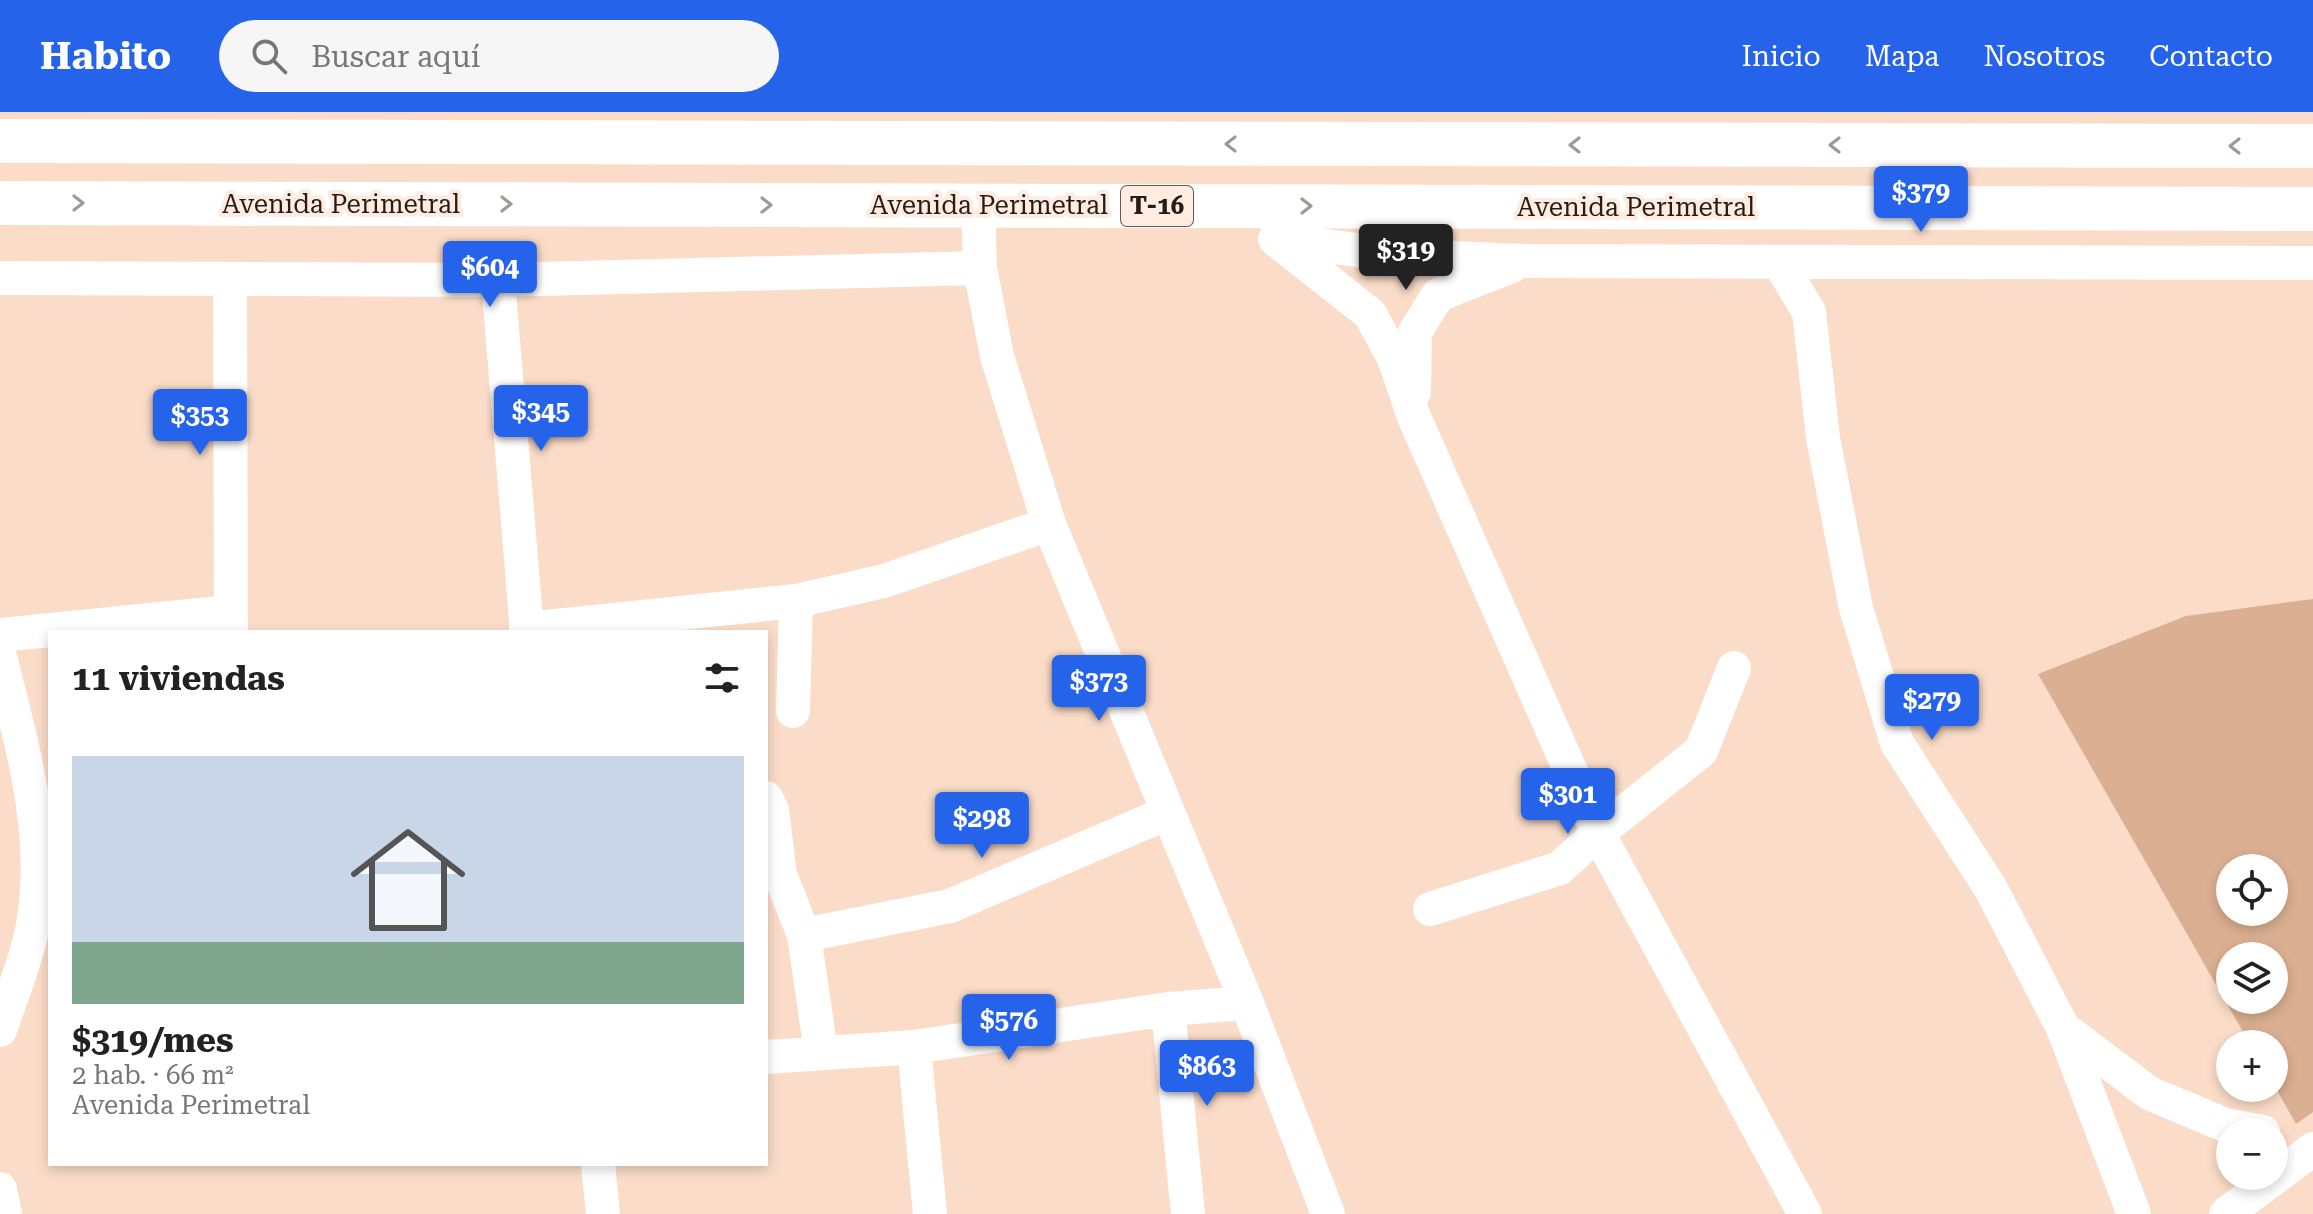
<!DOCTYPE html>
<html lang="es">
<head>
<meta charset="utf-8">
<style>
	body { margin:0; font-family:"Roboto Serif",serif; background:#f6f6f6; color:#222; height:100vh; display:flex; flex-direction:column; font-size:30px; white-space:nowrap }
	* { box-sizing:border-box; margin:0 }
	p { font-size:26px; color:#767676 }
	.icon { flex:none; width:44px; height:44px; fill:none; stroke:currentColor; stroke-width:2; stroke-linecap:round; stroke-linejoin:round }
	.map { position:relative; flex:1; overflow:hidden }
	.side { position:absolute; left:48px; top:518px; width:720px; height:536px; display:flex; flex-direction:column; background:#fff; border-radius:0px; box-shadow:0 4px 12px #0003 }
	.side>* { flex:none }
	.buttons { position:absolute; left:2216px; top:742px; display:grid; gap:16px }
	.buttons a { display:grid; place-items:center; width:72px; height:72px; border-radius:50%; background:#fff; box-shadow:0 4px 12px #0003; font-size:40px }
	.price { position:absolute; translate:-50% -68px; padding:0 18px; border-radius:8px; background:#2563eb; color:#fff; font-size:26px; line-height:52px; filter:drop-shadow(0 2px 4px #0008) }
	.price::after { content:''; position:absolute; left:50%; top:48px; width:24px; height:18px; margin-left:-12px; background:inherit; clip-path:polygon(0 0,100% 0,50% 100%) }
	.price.selected { background:#222; color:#fff }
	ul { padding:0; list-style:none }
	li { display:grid; align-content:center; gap:16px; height:424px; padding:0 24px }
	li+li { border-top:2px solid #e0e0e0 }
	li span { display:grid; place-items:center; height:248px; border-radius:0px; color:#555 }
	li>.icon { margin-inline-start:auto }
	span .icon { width:144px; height:144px; fill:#fffc; stroke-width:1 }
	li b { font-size:34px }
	h2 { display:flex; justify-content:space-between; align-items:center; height:96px; padding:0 24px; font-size:34px }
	header { display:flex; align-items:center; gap:48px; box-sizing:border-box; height:112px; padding:0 40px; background:#2563eb; color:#fff }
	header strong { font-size:38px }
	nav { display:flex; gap:44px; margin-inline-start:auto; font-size:28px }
	.search { width:560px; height:72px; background:#f6f6f6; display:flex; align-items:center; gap:20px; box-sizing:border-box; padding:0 28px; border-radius:44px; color:#767676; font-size:30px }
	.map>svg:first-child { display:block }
	.green { fill:#dbaf91; fill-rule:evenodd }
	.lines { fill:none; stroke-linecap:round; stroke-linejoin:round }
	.minor { stroke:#fff; stroke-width:34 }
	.highway { stroke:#fff; stroke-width:44 }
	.oneway { stroke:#9e9996 }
	.labels { text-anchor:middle; stroke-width:8; stroke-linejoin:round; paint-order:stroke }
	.shield { fill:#ffece0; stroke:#685a52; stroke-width:2 }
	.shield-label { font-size:24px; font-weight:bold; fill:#271c15 }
	.street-label { font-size:26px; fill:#271c15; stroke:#ffece0 }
</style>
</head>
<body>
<header>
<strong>Habito</strong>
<div class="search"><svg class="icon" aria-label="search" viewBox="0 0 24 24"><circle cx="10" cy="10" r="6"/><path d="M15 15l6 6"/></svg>Buscar aquí</div>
<nav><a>Inicio</a><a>Mapa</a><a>Nosotros</a><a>Contacto</a></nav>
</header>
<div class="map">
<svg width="2313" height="1102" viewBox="0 0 2313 1102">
	<rect width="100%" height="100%" fill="#fbdcc8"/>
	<path class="green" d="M2313,487v513l-17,12 -22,-39v-41h-24l-212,-370 148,-58zM2230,756h44v44h-44zM2230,844h44v44h-44z"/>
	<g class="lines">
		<path class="minor" d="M978,93l2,63 17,88 52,168 198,479 81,211
			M1275,127l95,75 24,44 20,59 184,416 207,381
			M1275,127l125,17 127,5 786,2
			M1779,150l30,50 14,126 33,170 41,135 94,146 72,139 71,186
			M0,166l498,2 482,-12
			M230,168l1,352
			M498,168l29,352
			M1414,280l1,-60 23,-37 74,-29
			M526,517l270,-28 88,-20 165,-57
			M0,523l229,-23
			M0,545c22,88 50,182 32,273 -7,34 -21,67 -32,100
			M793,599l3,-110
			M766,686l6,12 8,65 24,60 17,117
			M1430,797l130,-41 38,-35 103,-82 33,-83
			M804,823l146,-29 217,-93
			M1168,897l20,205
			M2063,916l86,65 76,32 38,7
			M914,935l16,167
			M766,945l148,-10 254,-38 79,-6
			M598,1052l5,50
			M0,1077l5,25
			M2226,1102l87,-65"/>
		<path class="highway" d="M0,29l2313,5
			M0,91l2313,6"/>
	</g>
	<defs><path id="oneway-chevron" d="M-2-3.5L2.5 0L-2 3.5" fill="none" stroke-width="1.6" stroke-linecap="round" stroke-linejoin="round" transform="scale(2)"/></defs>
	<g class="oneway">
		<use href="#oneway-chevron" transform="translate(1231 32) rotate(-180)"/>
		<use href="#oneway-chevron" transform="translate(1575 33) rotate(-180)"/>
		<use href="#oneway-chevron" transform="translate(1835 33) rotate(-180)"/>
		<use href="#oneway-chevron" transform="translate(2235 34) rotate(-180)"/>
		<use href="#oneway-chevron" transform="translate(78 91)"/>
		<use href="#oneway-chevron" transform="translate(506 92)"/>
		<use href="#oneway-chevron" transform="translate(766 93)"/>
		<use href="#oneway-chevron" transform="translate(1306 94)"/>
	</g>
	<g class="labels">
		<rect class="shield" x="1121" y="74" width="72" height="40" rx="6"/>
		<g class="shield-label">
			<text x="1157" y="102">T-16</text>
		</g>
		<g class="street-label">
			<text x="341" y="101">Avenida Perimetral</text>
			<text x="989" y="102">Avenida Perimetral</text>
			<text x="1636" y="104">Avenida Perimetral</text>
		</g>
	</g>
</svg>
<div class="buttons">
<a><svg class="icon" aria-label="locate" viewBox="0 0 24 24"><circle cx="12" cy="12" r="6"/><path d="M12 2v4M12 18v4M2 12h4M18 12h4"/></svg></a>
<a><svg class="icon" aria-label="layers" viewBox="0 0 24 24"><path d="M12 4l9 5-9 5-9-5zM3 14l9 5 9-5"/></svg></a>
<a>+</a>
<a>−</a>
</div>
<b class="price" style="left:1921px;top:122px">$379</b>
<b class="price selected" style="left:1406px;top:180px">$319</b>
<b class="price" style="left:490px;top:197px">$604</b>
<b class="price" style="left:541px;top:341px">$345</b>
<b class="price" style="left:200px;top:345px">$353</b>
<b class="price" style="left:1099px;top:611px">$373</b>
<b class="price" style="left:1932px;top:630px">$279</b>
<b class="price" style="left:1568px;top:724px">$301</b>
<b class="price" style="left:982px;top:748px">$298</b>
<b class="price" style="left:1009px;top:950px">$576</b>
<b class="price" style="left:1207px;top:996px">$863</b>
<section class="side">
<h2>11 viviendas<svg class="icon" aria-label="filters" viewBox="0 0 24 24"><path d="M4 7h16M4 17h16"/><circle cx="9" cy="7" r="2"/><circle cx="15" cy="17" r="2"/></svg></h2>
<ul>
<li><span style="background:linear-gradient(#c9d6e8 75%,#7fa58c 0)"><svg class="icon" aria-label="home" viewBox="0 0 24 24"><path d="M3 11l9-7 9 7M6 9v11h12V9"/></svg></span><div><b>$319/mes</b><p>2 hab. · 66 m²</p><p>Avenida Perimetral</p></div></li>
</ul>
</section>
</div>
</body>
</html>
